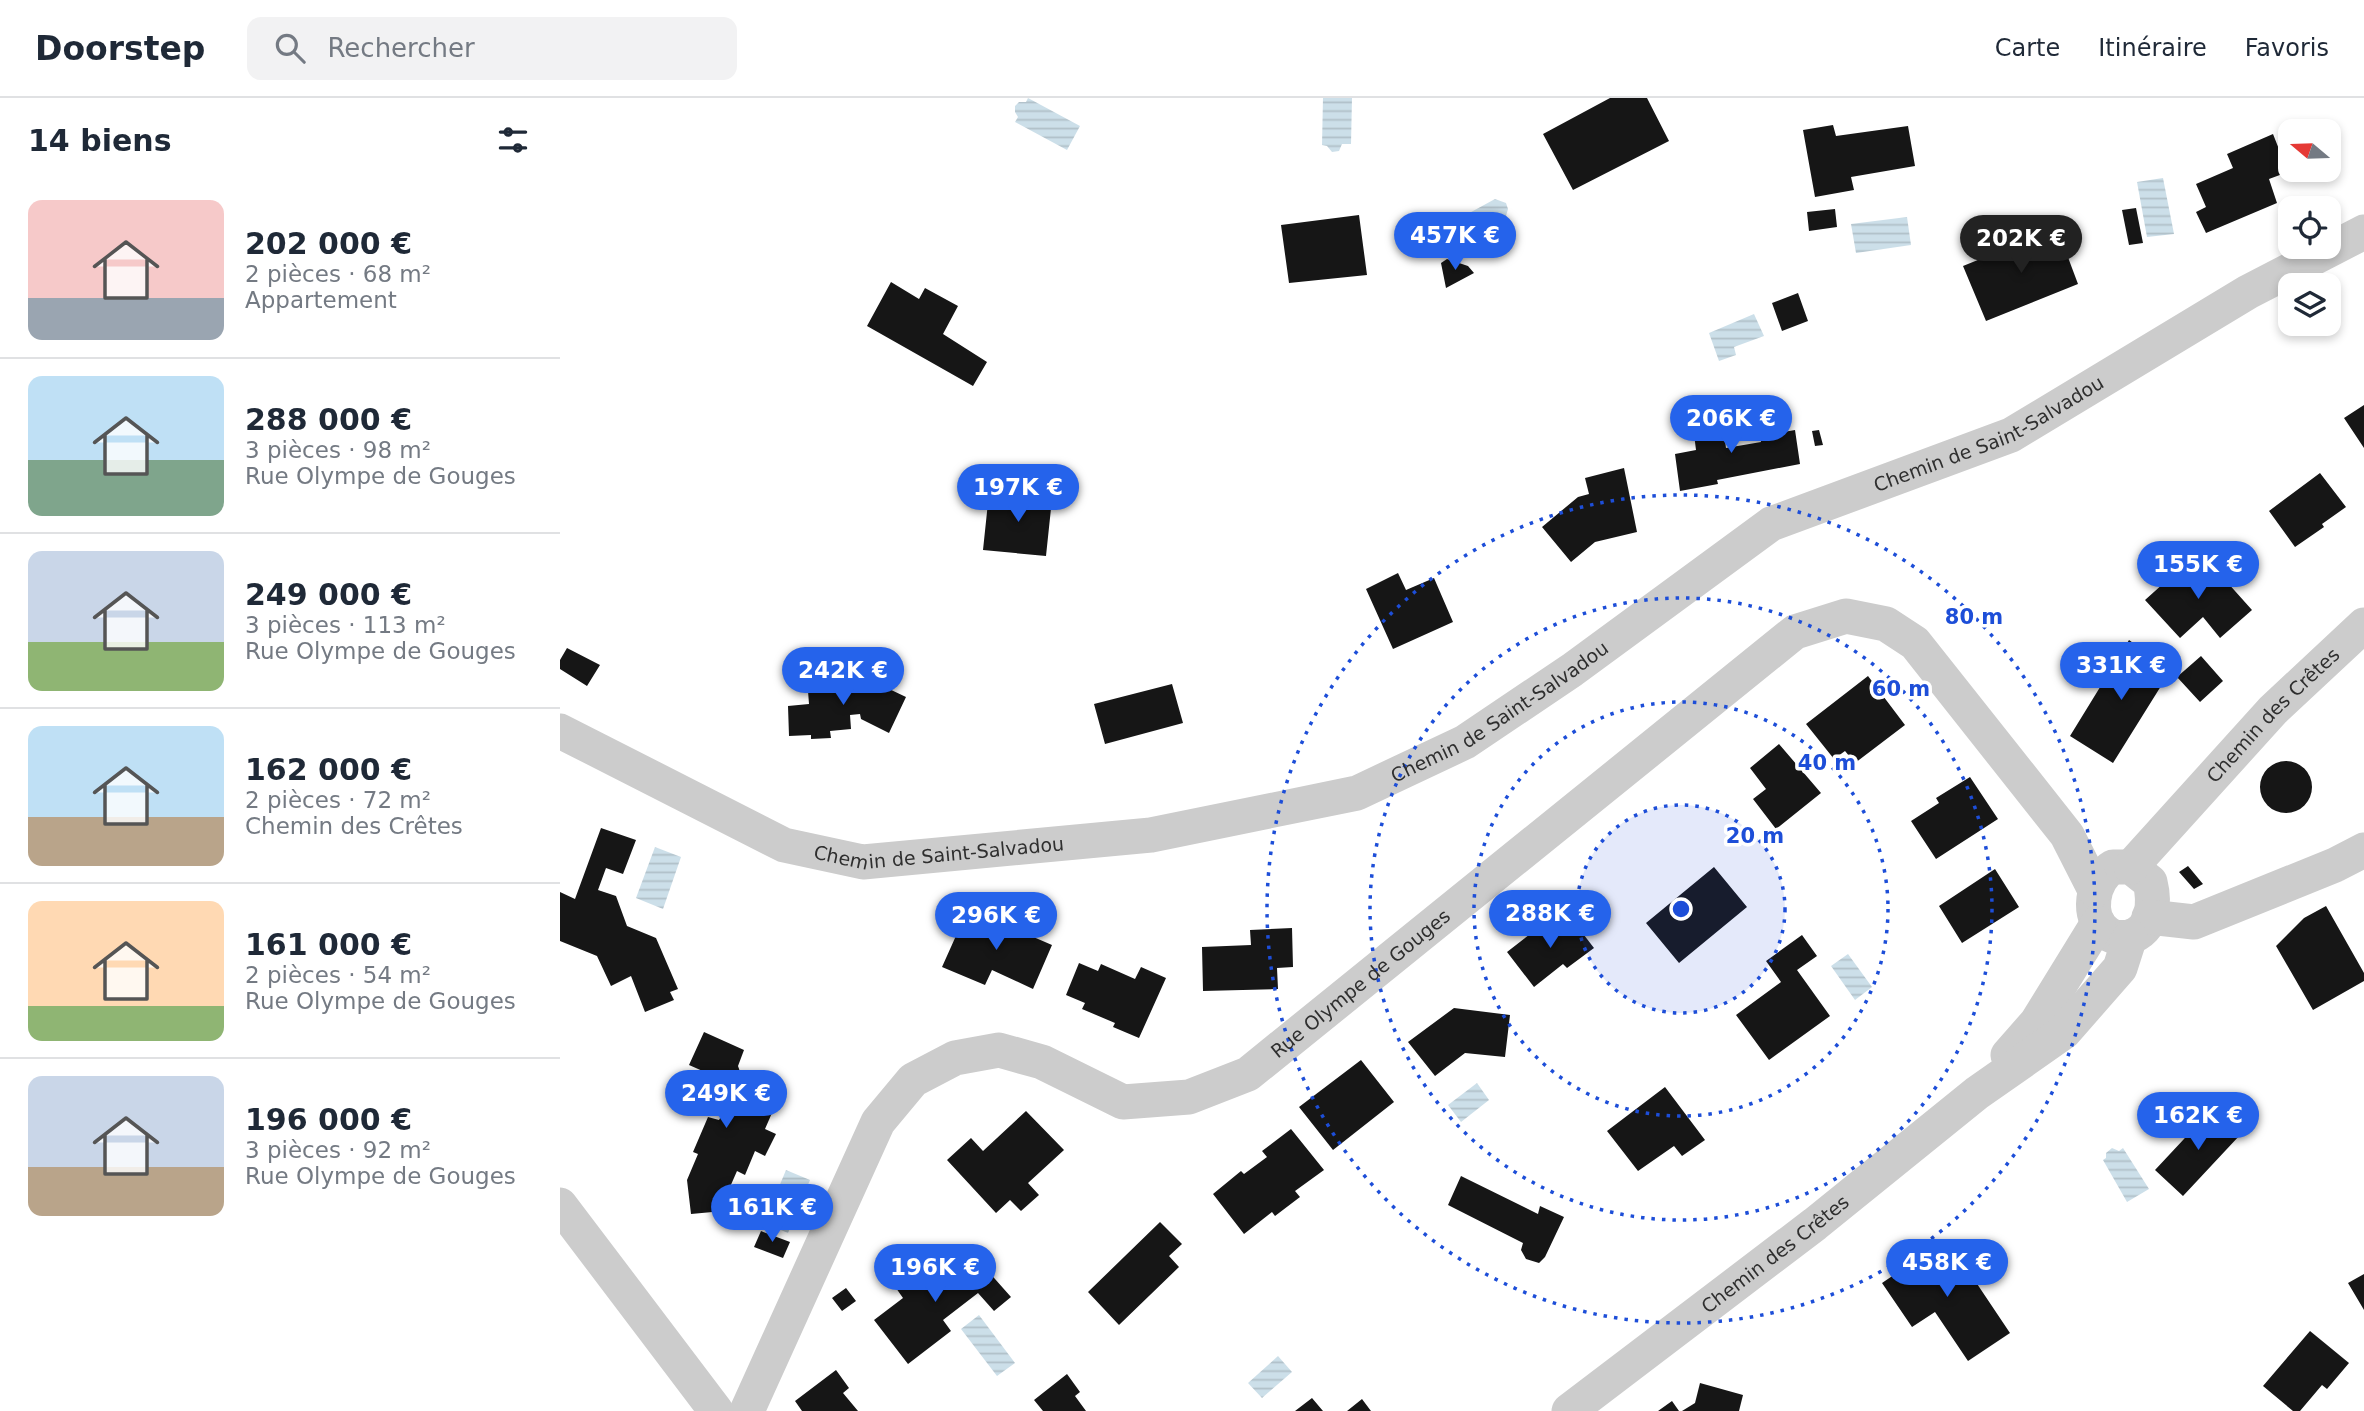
<!DOCTYPE html>
<html lang="fr">
<head>
<meta charset="utf-8">
<style>
	body { margin:0; font-family:"DejaVu Sans",sans-serif; background:#f2f2f3; color:#1f2937; height:100vh; display:flex; flex-direction:column; font-size:26px; white-space:nowrap }
	* { box-sizing:border-box; margin:0 }
	p { font-size:23px; color:#747a83 }
	.icon { flex:none; width:38px; height:38px; fill:none; stroke:currentColor; stroke-width:2; stroke-linecap:round; stroke-linejoin:round }
	.map { position:relative; flex:1; overflow:hidden }
	.drawer { display:flex; flex-direction:column; background:#fff; width:560px }
	.drawer>* { flex:none }
	.needle { width:46px; rotate:289deg }
	.tools { position:absolute; left:1718px; top:21px; display:grid; gap:14px }
	.tools a { display:grid; place-items:center; width:63px; height:63px; border-radius:14px; background:#fff; box-shadow:0 4px 10px #0003; font-size:35px }
	.price { position:absolute; translate:-50% -60px; padding:0 16px; border-radius:24px; background:#2563eb; color:#fff; font-size:23px; line-height:46px; filter:drop-shadow(0 2px 4px #0008) }
	.price::after { content:''; position:absolute; left:50%; top:42px; width:21px; height:16px; margin-left:-10px; background:inherit; clip-path:polygon(0 0,100% 0,50% 100%) }
	.price.current { background:#222; color:#fff }
	ul { padding:0; list-style:none }
	li { display:flex; align-items:center; gap:21px; height:175px; padding:0 28px }
	li+li { border-top:2px solid #e0e1e3 }
	li span { display:grid; place-items:center; flex:none; width:196px; height:140px; border-radius:14px; color:#555 }
	li>.icon { margin-inline-start:auto }
	span .icon { width:84px; height:84px; fill:#fffc; stroke-width:1 }
	li b { font-size:30px }
	h2 { display:flex; justify-content:space-between; align-items:center; height:84px; padding:0 28px; font-size:30px }
	header { display:flex; align-items:center; gap:42px; box-sizing:border-box; height:98px; padding:0 35px; background:#fff; border-bottom:2px solid #e0e1e3 }
	header strong { font-size:33px }
	nav { display:flex; gap:38px; margin-inline-start:auto; font-size:24px }
	.search { width:490px; height:63px; background:#f2f2f3; display:flex; align-items:center; gap:18px; box-sizing:border-box; padding:0 24px; border-radius:14px; color:#747a83; font-size:26px }
	main { display:flex; flex:1; min-height:0 }
	.map>svg:first-child { display:block }
	.water { fill:url(#water-rules) }
	.building { fill:#161616 }
	.lines { fill:none; stroke-linecap:round; stroke-linejoin:round }
	.minor { stroke:#ccc; stroke-width:35 }
	.ring { fill:none; stroke:#1d4ed8; stroke-width:3.5; stroke-dasharray:3.5 7 }
	.labels { text-anchor:middle; stroke-width:7; stroke-linejoin:round; paint-order:stroke }
	.street-label { font-size:19px; fill:#2f2f2f; stroke:#fff }
	.centre { fill:#1d4ed8; stroke:#fff; stroke-width:3.5 }
	.ring-label { font-size:21px; text-anchor:middle; font-weight:bold; fill:#1d4ed8; stroke:#fff; stroke-width:7; stroke-linejoin:round; paint-order:stroke }
</style>
</head>
<body>
<header>
<strong>Doorstep</strong>
<div class="search"><svg class="icon" aria-label="search" viewBox="0 0 24 24"><circle cx="10" cy="10" r="6"/><path d="M15 15l6 6"/></svg>Rechercher</div>
<nav><a>Carte</a><a>Itinéraire</a><a>Favoris</a></nav>
</header>
<main>
<section class="drawer">
<h2>14 biens<svg class="icon" aria-label="filters" viewBox="0 0 24 24"><path d="M4 7h16M4 17h16"/><circle cx="9" cy="7" r="2"/><circle cx="15" cy="17" r="2"/></svg></h2>
<ul>
<li><span style="background:linear-gradient(#f6c9c9 70%,#9aa5b1 0)"><svg class="icon" aria-label="home" viewBox="0 0 24 24"><path d="M3 11l9-7 9 7M6 9v11h12V9"/></svg></span><div><b>202 000 €</b><p>2 pièces · 68 m²</p><p>Appartement</p></div></li>
<li><span style="background:linear-gradient(#bfe0f5 60%,#7fa58c 0)"><svg class="icon" aria-label="home" viewBox="0 0 24 24"><path d="M3 11l9-7 9 7M6 9v11h12V9"/></svg></span><div><b>288 000 €</b><p>3 pièces · 98 m²</p><p>Rue Olympe de Gouges</p></div></li>
<li><span style="background:linear-gradient(#c9d6e8 65%,#8fb573 0)"><svg class="icon" aria-label="home" viewBox="0 0 24 24"><path d="M3 11l9-7 9 7M6 9v11h12V9"/></svg></span><div><b>249 000 €</b><p>3 pièces · 113 m²</p><p>Rue Olympe de Gouges</p></div></li>
<li><span style="background:linear-gradient(#bfe0f5 65%,#b9a48a 0)"><svg class="icon" aria-label="home" viewBox="0 0 24 24"><path d="M3 11l9-7 9 7M6 9v11h12V9"/></svg></span><div><b>162 000 €</b><p>2 pièces · 72 m²</p><p>Chemin des Crêtes</p></div></li>
<li><span style="background:linear-gradient(#ffd9b3 75%,#8fb573 0)"><svg class="icon" aria-label="home" viewBox="0 0 24 24"><path d="M3 11l9-7 9 7M6 9v11h12V9"/></svg></span><div><b>161 000 €</b><p>2 pièces · 54 m²</p><p>Rue Olympe de Gouges</p></div></li>
<li><span style="background:linear-gradient(#c9d6e8 65%,#b9a48a 0)"><svg class="icon" aria-label="home" viewBox="0 0 24 24"><path d="M3 11l9-7 9 7M6 9v11h12V9"/></svg></span><div><b>196 000 €</b><p>3 pièces · 92 m²</p><p>Rue Olympe de Gouges</p></div></li>
</ul>
</section>
<div class="map">
<svg width="1804" height="1313" viewBox="0 0 1804 1313">
	<defs>
		<pattern id="water-rules" width="6" height="5" patternUnits="userSpaceOnUse" patternTransform="scale(1.75)"><rect width="6" height="5" fill="#ccdfe9"/><path d="M0 2.5h6" fill="none" stroke="#b0c0c8"/></pattern>
	</defs>
	<rect width="100%" height="100%" fill="#fff"/>
	<path class="water" d="M468,0l52,28 -13,24 -52,-28 3,-5 -3,-5v-6l4,-4h7z
		M763,0h29l-1,46h-9l-3,7 -7,1 -5,-6 -5,-1z
		M1603,80l11,56 -27,3 -10,-55z
		M935,101l11,4 2,6 -2,7 3,6 -46,25 -12,-24z
		M1347,119l4,28 -55,8 -5,-29z
		M1194,216l10,22 -30,11 2,8 -17,6 -10,-28z
		M95,749l26,10 -18,52 -27,-11z
		M1288,856l24,33 -17,13 -24,-34z
		M917,985l12,17 -28,22 -13,-17z
		M1552,1050l7,3 4,-3 26,41 -22,13 -24,-42 3,-2v-5z
		M226,1072l24,10 -22,53 -24,-10z
		M419,1217l36,48 -18,13 -36,-47z
		M718,1258l14,16 -30,26 -14,-15z"/>
	<path class="building" d="M1050,0h37l22,43 -96,49 -30,-56z
		M1273,27l3,11 72,-10 7,40 -64,11 3,13 -39,7 -12,-67z
		M1713,36l15,38 -19,7 8,24 -71,30 -10,-21 10,-5 -10,-23 37,-16 -6,-14z
		M1576,110l7,35 -14,2 -7,-35z
		M1275,111l2,18 -28,4 -2,-19z
		M799,117l8,60 -78,8 -8,-58z
		M1497,130l21,56 -92,37 -23,-55z
		M887,161l21,7 6,7 -28,15 -5,-25z
		M331,184l28,17 6,-11 33,18 -15,28 44,28 -14,24 -106,-60z
		M1238,195l10,28 -26,10 -10,-28z
		M1804,307v43l-20,-30z
		M1161,314l5,36 35,-6 -1,-6 35,-6 5,34 -83,16 1,4 -38,7 -5,-37 21,-4 -4,-32z
		M1259,332l4,15 -8,1 -3,-15z
		M1064,370l13,64 -42,10 -24,20 -29,-35 36,-30 11,-3 -4,-16z
		M1760,375l26,34 -24,17 2,3 -29,20 -26,-36z
		M429,395l63,6 -6,57 -63,-6z
		M1633,459l19,20 6,-5 34,38 -32,28 -17,-21 -23,21 -35,-38z
		M838,475l8,17 28,-12 19,44 -60,27 -27,-60z
		M1569,542l42,30 -58,93 -43,-27z
		M7,550l33,17 -13,21 -27,-17v-9z
		M1641,558l22,25 -23,21 -23,-25z
		M288,577l1,13 9,-1 1,-7 7,-2 40,19 -17,36 -28,-14 -1,-5 -10,1 1,14 -21,2 1,7 -20,1v-4l-22,1 -1,-30 21,-2 -2,-26z
		M1308,578l37,49 -50,38 -10,-12 -11,8 -28,-35z
		M612,586l11,39 -78,21 -11,-40z
		M1219,646l42,49 -45,36 -23,-30 13,-10 -16,-21z
		M1700 689a26 26 0 1 1 52 0a26 26 0 1 1-52 0Z
		M1410,679l28,42 -62,40 -25,-38 28,-18 -3,-5z
		M41,730l35,12 -13,34 -17,-6 -8,22 18,6 11,30 29,12 22,51 -8,3 4,8 -29,12 -14,-36 -20,10 -14,-30 -37,-15v-49l15,7z
		M1628,768l15,18 -9,5 -15,-17z
		M1154,769l33,40 -68,56 -33,-40z
		M1435,771l24,38 -57,36 -23,-37z
		M1766,808l38,67v8l-51,29 -37,-64 28,-28z
		M408,811l84,36 -19,44 -41,-19 -7,15 -43,-18z
		M1007,815l27,35 -27,20 -4,-4 -29,23 -27,-35 31,-24 3,4z
		M732,830l1,39 -16,1 1,21 -75,2 -1,-44 49,-2 -1,-15z
		M1242,837l15,21 -20,14 33,46 -61,44 -33,-45 45,-33 -15,-21z
		M519,865l19,8 3,-7 34,15 6,-12 25,11 -27,60 -26,-11 2,-4 -33,-14 3,-6 -19,-8z
		M894,910l56,7 -5,42 -40,-4 -30,23 -27,-34z
		M144,934l40,18 -6,16 10,29 27,11 -10,23 11,5 -11,22 -10,-5 -10,24 -8,-4 -7,16 4,23 -43,4 -4,-34 11,-26 -5,-2 15,-35 11,3 7,-12 -12,-32 -25,-11z
		M801,962l33,42 -61,48 -34,-43z
		M1105,989l40,53 -23,16 -8,-10 -36,25 -31,-40z
		M1652,1011l28,26 -57,61 -28,-26z
		M466,1013l38,39 -36,33 11,12 -18,16 -11,-11 -14,13 -49,-53 24,-22 12,13z
		M731,1031l33,41 -29,21 5,6 -25,19 -3,-4 -28,22 -31,-40 28,-23 3,3 23,-17 -5,-6z
		M901,1078l77,38 2,-8 24,11 -19,40 -6,6 -13,-4 -5,-9 2,-7 -75,-38z
		M600,1124l22,22 -13,12 10,11 -60,58 -31,-33z
		M201,1133l29,11 -7,16 -29,-11z
		M1387,1141l63,94 -42,28 -33,-49 -23,15 -30,-44z
		M385,1152l19,25 15,-14 32,36 -17,14 -16,-18 -35,27 8,11 -43,33 -34,-44 29,-22 -7,-10z
		M1804,1176v36l-16,-27z
		M286,1190l10,13 -14,10 -10,-13z
		M1750,1233l39,32 -22,26 -5,-4 -22,26h-7l-30,-25z
		M276,1272l13,18 -6,5 15,18h-56l-7,-10z
		M507,1276l13,18 -5,4 11,15h-43l-9,-11z
		M1140,1285l43,12 -4,16h-57l13,-8z
		M752,1300l11,13h-28z
		M802,1301l9,12h-24z
		M1112,1303l7,10h-21z"/>
	<g class="lines">
		<g class="minor">
			<path id="s1" d="M0,633l224,114 79,17 288,-27 206,-42 108,-51 107,-72 199,-146 240,-89 237,-143 116,-60"/>
			<path d="M1553,769h18l19,15c5,20 4,49 -21,55 -8,1 -16,1 -22,-4 -22,-15 -15,-54 6,-66z"/>
			<path id="s2" d="M1571,769l142,-157 91,-85"/>
			<path d="M1589,819l45,5 141,-57 29,-15"/>
			<path d="M1448,957l29,-33 61,-99"/>
			<path d="M0,1107l156,206"/>
			<path id="s3" d="M187,1313l131,-289 35,-42 42,-22 44,-8 43,12 81,40 66,-5 59,-23 547,-442 51,-16 40,8 29,19 152,192 28,55"/>
			<path id="s4" d="M1009,1313l246,-187 162,-131 87,-61 56,-64 10,-31"/>
		</g>
	</g>
	<circle cx="1121" cy="811" r="104" fill="#1d4ed8" fill-opacity=".12"/>
	<g class="ring">
		<circle cx="1121" cy="811" r="104"/>
		<circle cx="1121" cy="811" r="207"/>
		<circle cx="1121" cy="811" r="311"/>
		<circle cx="1121" cy="811" r="414"/>
	</g>
	<g class="labels">
		<g class="street-label">
			<text dy="7" stroke="none"><textPath href="#s1" startOffset="1563">Chemin de Saint-Salvadou</textPath></text>
			<text dy="7" stroke="none"><textPath href="#s1" startOffset="996">Chemin de Saint-Salvadou</textPath></text>
			<text dy="7" stroke="none"><textPath href="#s2" startOffset="208">Chemin des Crêtes</textPath></text>
			<text dy="7" stroke="none"><textPath href="#s1" startOffset="408">Chemin de Saint-Salvadou</textPath></text>
			<text dy="7" stroke="none"><textPath href="#s3" startOffset="873">Rue Olympe de Gouges</textPath></text>
			<text dy="7" stroke="none"><textPath href="#s4" startOffset="259">Chemin des Crêtes</textPath></text>
		</g>
	</g>
	<circle cx="1121" cy="811" r="10" class="centre"/>
	<g class="ring-label">
		<text x="1414" y="526">80 m</text>
		<text x="1341" y="598">60 m</text>
		<text x="1267" y="672">40 m</text>
		<text x="1195" y="745">20 m</text>
	</g>
</svg>
<div class="tools">
<a><svg class="needle" viewBox="-14 -14 28 28"><path d="M0-13l5 13h-10z" fill="#e53935"/><path d="M0 13l5-13h-10z" fill="#747a83"/></svg></a>
<a><svg class="icon" aria-label="locate" viewBox="0 0 24 24"><circle cx="12" cy="12" r="6"/><path d="M12 2v4M12 18v4M2 12h4M18 12h4"/></svg></a>
<a><svg class="icon" aria-label="layers" viewBox="0 0 24 24"><path d="M12 4l9 5-9 5-9-5zM3 14l9 5 9-5"/></svg></a>
</div>
<b class="price" style="left:895px;top:174px">457K €</b>
<b class="price current" style="left:1461px;top:177px">202K €</b>
<b class="price" style="left:1171px;top:357px">206K €</b>
<b class="price" style="left:458px;top:426px">197K €</b>
<b class="price" style="left:1638px;top:503px">155K €</b>
<b class="price" style="left:1561px;top:604px">331K €</b>
<b class="price" style="left:283px;top:609px">242K €</b>
<b class="price" style="left:990px;top:852px">288K €</b>
<b class="price" style="left:436px;top:854px">296K €</b>
<b class="price" style="left:166px;top:1032px">249K €</b>
<b class="price" style="left:1638px;top:1054px">162K €</b>
<b class="price" style="left:212px;top:1146px">161K €</b>
<b class="price" style="left:1387px;top:1201px">458K €</b>
<b class="price" style="left:375px;top:1206px">196K €</b>
</div>
</main>
</body>
</html>
